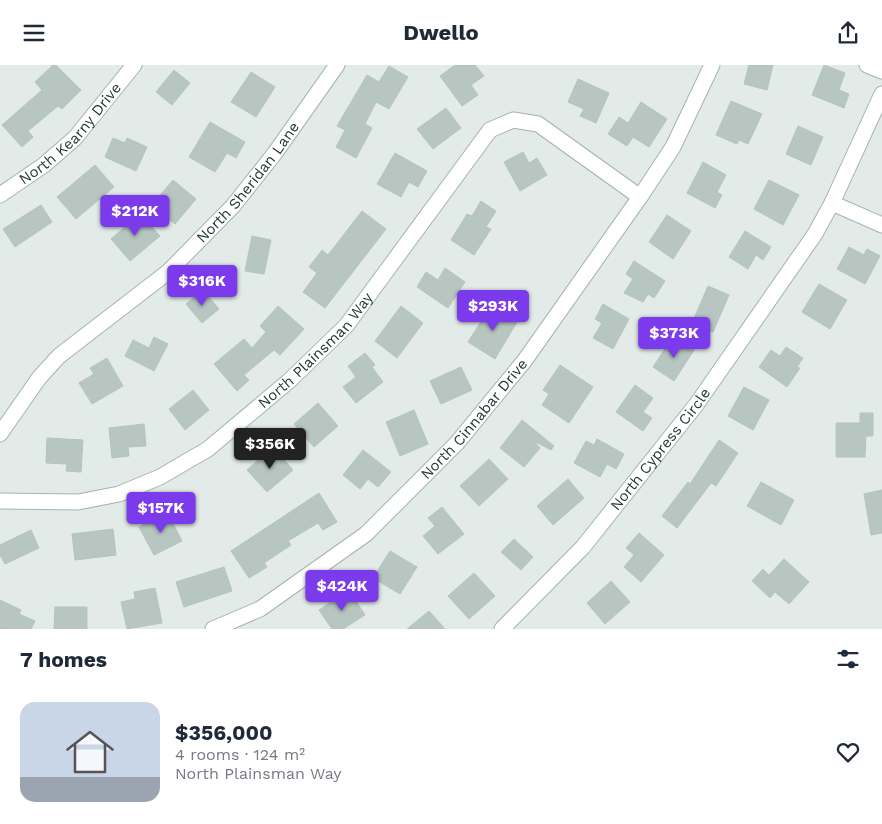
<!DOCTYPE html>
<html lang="en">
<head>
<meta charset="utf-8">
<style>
	body { margin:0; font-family:"Work Sans",sans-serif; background:#f2f2f3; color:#1f2937; height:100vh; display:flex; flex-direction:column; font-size:19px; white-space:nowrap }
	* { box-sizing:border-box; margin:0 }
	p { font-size:16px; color:#747a83 }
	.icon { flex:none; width:28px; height:28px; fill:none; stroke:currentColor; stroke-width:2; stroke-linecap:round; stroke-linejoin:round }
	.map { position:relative; height:564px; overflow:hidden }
	.panel { display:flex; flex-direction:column; background:#fff; flex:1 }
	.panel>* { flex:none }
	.price { position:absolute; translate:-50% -42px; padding:0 11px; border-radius:5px; background:#7c3aed; color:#fff; font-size:16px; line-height:32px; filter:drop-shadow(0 1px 2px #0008) }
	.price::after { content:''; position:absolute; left:50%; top:30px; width:15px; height:11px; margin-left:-8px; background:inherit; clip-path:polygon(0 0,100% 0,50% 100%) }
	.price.active { background:#222; color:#fff }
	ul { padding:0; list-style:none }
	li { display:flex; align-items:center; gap:15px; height:125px; padding:0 20px }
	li+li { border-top:1px solid #e0e1e3 }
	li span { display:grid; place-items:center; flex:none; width:140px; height:100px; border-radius:15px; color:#555 }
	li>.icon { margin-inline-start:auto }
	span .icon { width:60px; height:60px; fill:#fffc; stroke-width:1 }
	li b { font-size:21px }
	h2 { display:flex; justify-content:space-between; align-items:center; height:60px; padding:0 20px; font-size:21px }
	header { display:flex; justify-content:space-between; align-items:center; height:65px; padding:0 20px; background:#fff; font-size:22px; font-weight:700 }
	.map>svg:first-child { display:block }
	.building { fill:#b7c6c0; stroke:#b5c4be }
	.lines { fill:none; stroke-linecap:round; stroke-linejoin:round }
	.minor-casing { stroke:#a5b3ae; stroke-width:17 }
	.minor { stroke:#fff; stroke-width:15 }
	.labels { text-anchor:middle; stroke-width:4.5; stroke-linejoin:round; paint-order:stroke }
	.street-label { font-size:15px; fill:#233b34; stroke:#f2f8f5 }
</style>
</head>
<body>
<header><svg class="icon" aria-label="menu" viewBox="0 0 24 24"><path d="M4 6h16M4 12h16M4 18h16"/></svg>Dwello<svg class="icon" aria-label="share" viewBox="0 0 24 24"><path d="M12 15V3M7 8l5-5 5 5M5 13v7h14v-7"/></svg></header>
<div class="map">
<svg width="882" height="564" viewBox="0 0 882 564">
	<rect width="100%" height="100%" fill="#e2ebe7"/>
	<path class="building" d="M53,0h3l25,25 -19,19 -4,-3 -30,25 5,6 -11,10 -20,-22 40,-35 -7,-8z
		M455,0h20l9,11 -13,9 7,10 -16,11 -22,-30z
		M749,0h24l-6,25 -23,-6z
		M824,0l21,8 -6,17 10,4 -5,14 -32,-13z
		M389,1l19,11 -19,32 -13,-7 -11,22 7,4 -16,30 -20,-11 9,-17 -8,-4 30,-51 12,7z
		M174,5l16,13 -18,22 -16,-13z
		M251,7l24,15 -19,30 -25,-15z
		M578,14l31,14 -13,30 -16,-7 4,-7 -16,-7z
		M731,36l31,13 -14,30 -9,-4 -2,4 -21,-9z
		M641,37l26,17 -18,28 -16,-10 -6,9 -19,-12 11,-17 9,6z
		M446,43l15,20 -28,21 -16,-20z
		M210,57l35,20 -9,16 -9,-5 -12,19 -26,-15z
		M798,61l25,11 -12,28 -25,-11z
		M113,73l12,5 2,-5 20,9 -11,24 -31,-14z
		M523,87l6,11 8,-5 10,17 -27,16 -16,-29z
		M395,88l32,18 -9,16 -9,-5 -8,15 -24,-13z
		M703,97l23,13 -9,17 5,3 -7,13 -28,-15z
		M95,100l19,22 -38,32 -19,-22z
		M173,115l23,19 -21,25 -23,-19z
		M769,115l30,15 -16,30 -29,-16z
		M481,136l15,10 -10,16 5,2 -17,26 -23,-15 16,-26 5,2z
		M41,140l11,17 -37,25 -12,-18z
		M362,146l24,18 -61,79 -22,-16 14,-19 -8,-6 13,-17 6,5z
		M140,149l20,22 -30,25 -19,-22z
		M667,150l24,16 -18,28 -24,-17z
		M745,166l26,16 -8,13 -7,-5 -8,14 -19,-12z
		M252,171l19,4 -7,34 -19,-3z
		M849,182l15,8 3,-6 13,7 -15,28 -28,-15z
		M634,196l31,20 -11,17 -6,-4 -5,8 -19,-9 9,-14 -7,-5z
		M445,203l20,14 -17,26 -31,-21 9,-15 12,8z
		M819,219l28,16 -17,29 -28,-17z
		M708,221l21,9 -16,37 -21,-9z
		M203,225l16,19 -17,14 -16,-19z
		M603,239l26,15 -16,30 -20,-11 9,-15 -7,-4z
		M278,241l26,23 -24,26 -6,-5 -30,25 5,5 -12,11 -23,-27 30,-25 8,9 14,-16 -6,-6z
		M401,241l22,17 -26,35 -22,-17z
		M491,241l26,16 -22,37 -27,-17z
		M154,272l14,7 -14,27 -29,-15 8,-16 16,8z
		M680,275l14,10 -20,31 -21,-14 17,-26 7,4z
		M786,282l17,11 -6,9 3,1 -13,19 -28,-20 12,-17 9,6z
		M365,288l10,12 -3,2 11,15 -27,21 -13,-16 13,-10 -8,-11z
		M107,293l16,28 -31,18 -13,-21 15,-9 -4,-6z
		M560,300l33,22 -24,36 -27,-18 7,-11 -6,-4z
		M461,302l11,23 -31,14 -11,-23z
		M635,320l18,13 -10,14 9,6 -9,13 -27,-19z
		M744,322l25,13 -16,30 -25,-14z
		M193,325l16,20 -24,20 -16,-21z
		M318,338l20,23 -24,21 -20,-23z
		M414,345l14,34 -28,12 -14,-34z
		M860,348h13v23h-7l-1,21h-29v-34h24z
		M522,355l32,26 -3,4 -17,-9 6,7 -16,19 -24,-19z
		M144,359l2,22 -18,1 1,9 -17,2 -3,-30z
		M47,373l36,2 -2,32 -15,-1 1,-7 -21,-1z
		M597,374l27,15 -8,15 -9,-5 -7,13 -26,-14 12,-22 8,4z
		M719,375l19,13 -22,33 -5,-3 -34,45 -15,-12 26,-34 2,2z
		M273,382l20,23 -26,22 -20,-22z
		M363,385l28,22 -13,15 -10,-8 -8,10 -17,-14z
		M489,394l19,20 -29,27 -19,-20z
		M568,414l16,19 -31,27 -16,-19z
		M761,417l33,18 -13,25 -34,-19z
		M882,425v43l-11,2 -7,-41z
		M319,428l18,29 -14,8 -5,-7 -30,18 3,4 -27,18 3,4 -18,11 -18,-27z
		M442,442l22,27 -26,20 -15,-18 12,-10 -7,-8z
		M167,447l15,29 -28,14 -15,-28z
		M113,464l3,26 -41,5 -3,-26z
		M31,465l8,18 -34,16 -5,-9v-10z
		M639,468l25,22 -23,27 -17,-15 10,-12 -8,-7z
		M514,474l19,18 -12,13 -20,-18z
		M390,486l27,16 -17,27 -27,-16z
		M784,494l25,23 -20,22 -14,-12 -5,6 -18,-17 11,-12 6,6z
		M224,502l8,24 -48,16 -8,-25z
		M474,508l21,23 -26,23 -21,-23z
		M611,516l19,21 -25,22 -18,-21z
		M155,523l7,35 -35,6 -6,-27 14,-3 -1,-7z
		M349,525l16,25 -22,14h-11l-13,-19z
		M0,535l21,10 -2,4 16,7 -4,8h-31z
		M55,542h32v22h-33z
		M429,546l16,18h-38z"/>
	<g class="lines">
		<defs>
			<g id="minor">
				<path d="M867,0l15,6"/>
				<path id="s1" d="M0,130l44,-30 31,-27 59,-73"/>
				<path d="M832,138l50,22"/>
				<path id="s2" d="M0,369l39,-56 20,-22 109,-84 65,-66 42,-53 62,-88"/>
				<path id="s3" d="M0,436l78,1 41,-8 41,-17 48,-28 81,-68 57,-55 144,-196 23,-10 25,4 102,73"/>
				<path id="s4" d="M213,564l47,-20 106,-75 91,-91 68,-83 115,-163 33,-50 39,-82"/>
				<path id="s5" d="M502,564l81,-82 113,-142 119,-171 17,-31 50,-109"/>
			</g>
		</defs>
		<use href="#minor" class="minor-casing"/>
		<use href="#minor" class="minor"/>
	</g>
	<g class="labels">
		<g class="street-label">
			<text dy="5" stroke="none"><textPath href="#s1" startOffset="94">North Kearny Drive</textPath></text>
			<text dy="5" stroke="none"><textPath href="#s2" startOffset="356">North Sheridan Lane</textPath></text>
			<text dy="5" stroke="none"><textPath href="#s3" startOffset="366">North Plainsman Way</textPath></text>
			<text dy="5" stroke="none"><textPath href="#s4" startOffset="339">North Cinnabar Drive</textPath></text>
			<text dy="5" stroke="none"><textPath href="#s5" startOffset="240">North Cypress Circle</textPath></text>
		</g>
	</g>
</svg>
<b class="price" style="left:135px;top:172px">$212K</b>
<b class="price" style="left:202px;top:242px">$316K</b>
<b class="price" style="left:493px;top:267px">$293K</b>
<b class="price" style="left:674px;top:294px">$373K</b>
<b class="price active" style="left:270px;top:405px">$356K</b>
<b class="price" style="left:161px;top:469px">$157K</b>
<b class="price" style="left:342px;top:547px">$424K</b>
</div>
<section class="panel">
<h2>7 homes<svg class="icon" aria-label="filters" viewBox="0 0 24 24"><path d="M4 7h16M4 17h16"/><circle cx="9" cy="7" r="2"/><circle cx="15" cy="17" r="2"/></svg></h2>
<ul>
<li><span style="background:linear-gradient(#c9d6e8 75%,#9aa5b1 0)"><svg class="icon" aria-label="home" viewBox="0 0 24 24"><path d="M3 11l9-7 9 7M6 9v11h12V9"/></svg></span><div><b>$356,000</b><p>4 rooms · 124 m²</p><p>North Plainsman Way</p></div><svg class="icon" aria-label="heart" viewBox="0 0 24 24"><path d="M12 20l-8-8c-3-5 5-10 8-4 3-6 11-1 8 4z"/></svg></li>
</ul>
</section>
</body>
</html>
